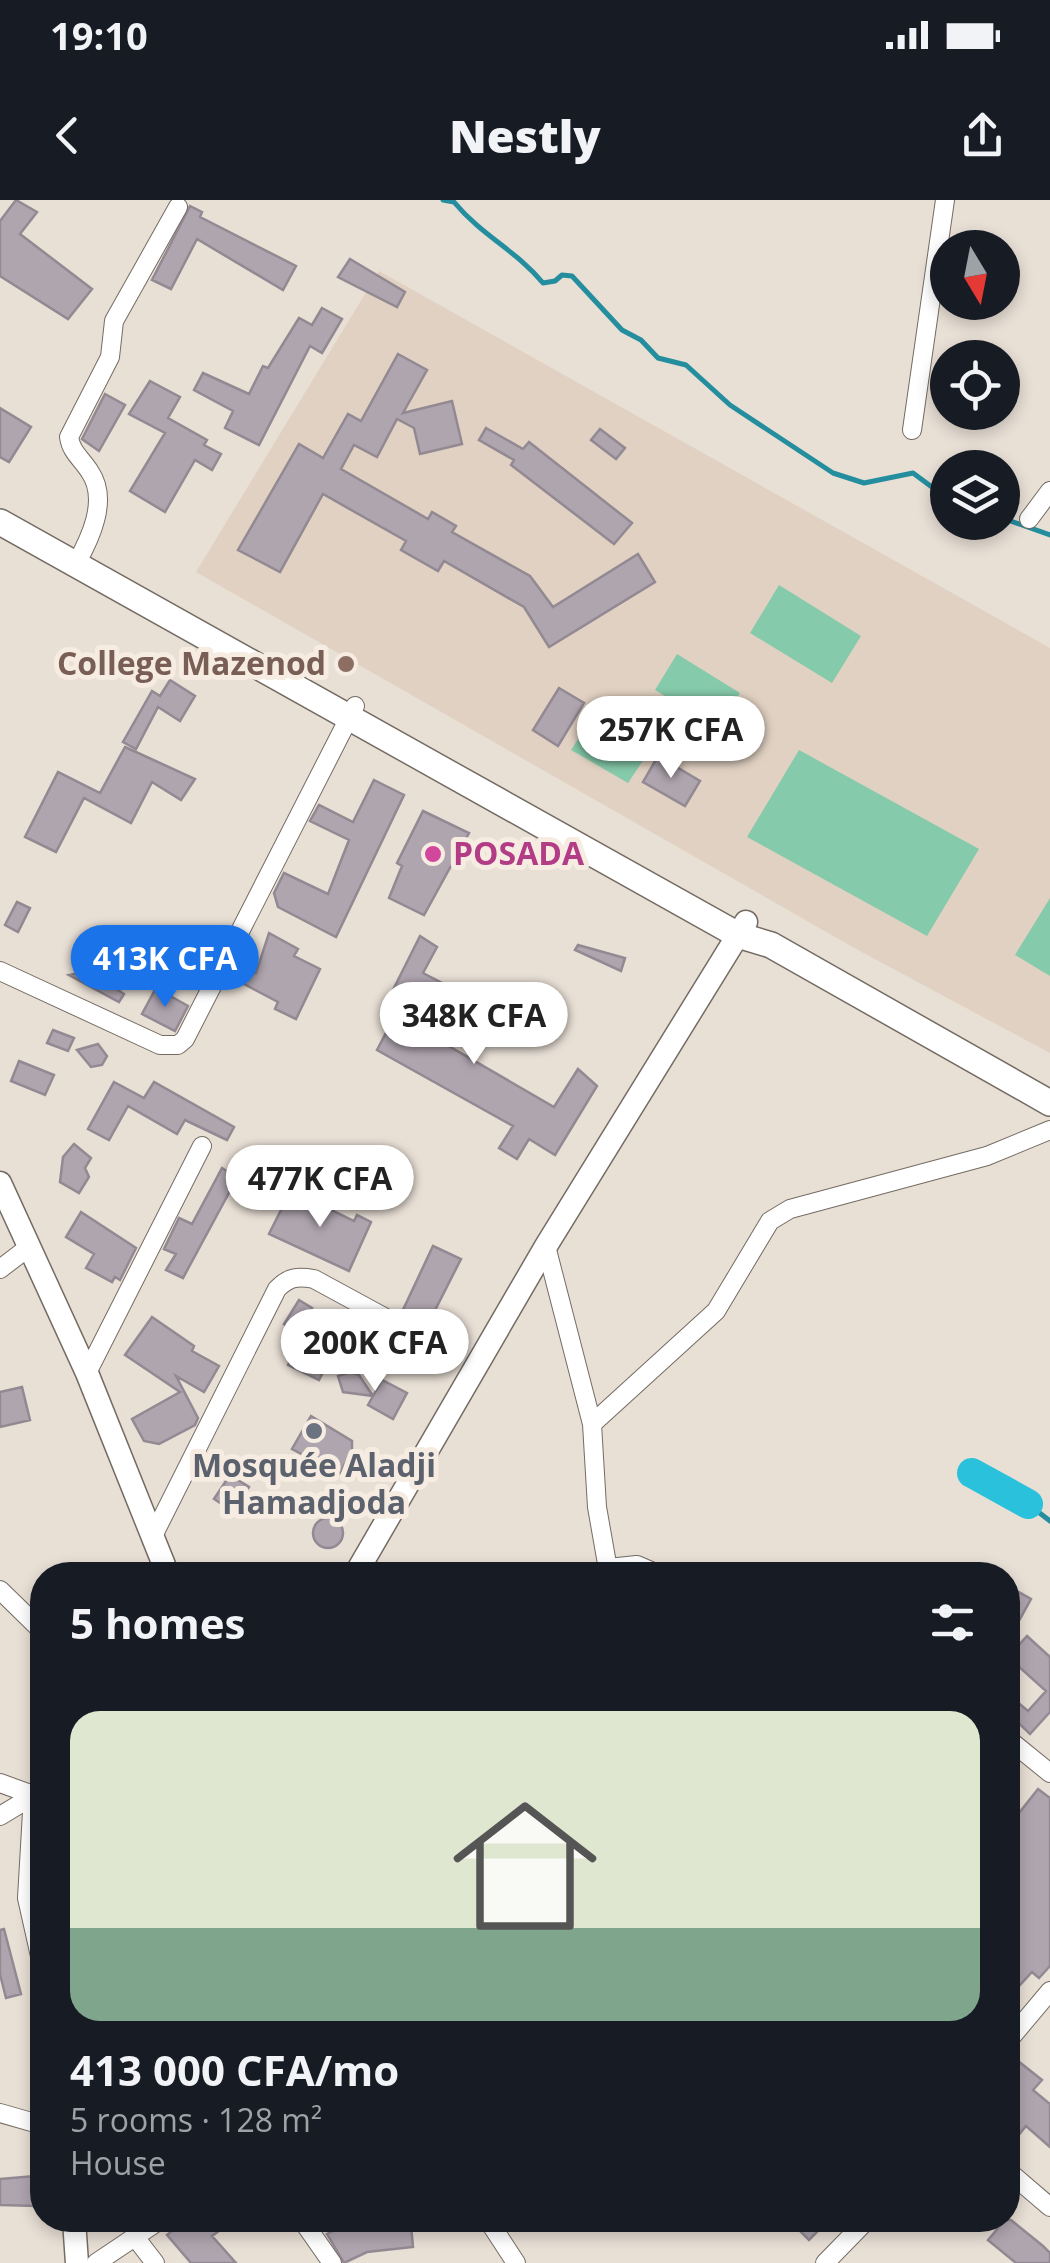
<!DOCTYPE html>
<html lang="en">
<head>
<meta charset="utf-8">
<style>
	body { margin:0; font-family:"Open Sans",sans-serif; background:#20242c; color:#f1f3f6; height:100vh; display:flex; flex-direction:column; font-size:38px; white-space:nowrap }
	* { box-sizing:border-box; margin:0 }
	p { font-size:32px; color:#9ea1a6 }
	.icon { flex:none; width:55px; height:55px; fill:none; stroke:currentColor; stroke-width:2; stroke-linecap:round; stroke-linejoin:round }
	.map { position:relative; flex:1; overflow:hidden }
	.details { position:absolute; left:30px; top:1362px; width:990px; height:670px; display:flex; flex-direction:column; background:#171b24; border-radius:40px; box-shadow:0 5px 15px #0003 }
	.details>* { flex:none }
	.needle { width:65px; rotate:170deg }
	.tools { position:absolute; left:930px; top:30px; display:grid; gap:20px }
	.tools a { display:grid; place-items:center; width:90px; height:90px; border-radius:50%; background:#171b24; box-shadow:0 5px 15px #0003; font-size:50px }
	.price { position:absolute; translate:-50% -85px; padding:0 22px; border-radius:35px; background:#fff; color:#222; font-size:32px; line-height:65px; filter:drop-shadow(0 2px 5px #0008) }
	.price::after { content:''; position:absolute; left:50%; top:60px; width:30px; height:22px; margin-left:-15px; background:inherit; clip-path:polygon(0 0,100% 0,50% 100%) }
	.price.active { background:#1a73e8; color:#fff }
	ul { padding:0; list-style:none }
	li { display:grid; align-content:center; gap:20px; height:530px; padding:0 40px }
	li+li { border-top:2px solid #363941 }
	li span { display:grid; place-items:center; height:310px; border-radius:30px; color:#555 }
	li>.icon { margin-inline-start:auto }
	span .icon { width:180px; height:180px; fill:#fffc; stroke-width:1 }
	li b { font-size:42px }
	h2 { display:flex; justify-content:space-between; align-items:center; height:120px; padding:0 40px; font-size:42px }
	.status { display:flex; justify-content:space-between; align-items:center; height:70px; padding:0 50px; background:#171b24; direction:ltr }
	.status svg { height:28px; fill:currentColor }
	header { display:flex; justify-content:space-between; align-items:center; height:130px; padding:0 40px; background:#171b24; font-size:45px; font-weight:800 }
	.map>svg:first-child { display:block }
	.built { fill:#e1d1c2 }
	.green { fill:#85caaa }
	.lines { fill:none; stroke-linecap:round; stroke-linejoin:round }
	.stream { stroke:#248e9f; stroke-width:5 }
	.river { stroke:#29c1db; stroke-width:30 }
	.building { fill:#afa5af; stroke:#928992; stroke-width:2.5 }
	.minor-casing { stroke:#746b63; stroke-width:20 }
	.tertiary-casing { stroke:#746b63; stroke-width:25 }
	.secondary-casing { stroke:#746b63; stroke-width:28 }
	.minor { stroke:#fff; stroke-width:18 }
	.tertiary { stroke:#fff; stroke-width:22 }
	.secondary { stroke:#fff; stroke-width:25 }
	.education-dot { fill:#8d6e63; stroke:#f6ece2; stroke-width:4 }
	.hotel-dot { fill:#d1479c; stroke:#f6ece2; stroke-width:4 }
	.worship-dot { fill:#6b7280; stroke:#f6ece2; stroke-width:4 }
	.labels { text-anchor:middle; stroke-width:10; stroke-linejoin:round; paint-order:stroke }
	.education-label { font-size:32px; font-weight:bold; fill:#785e54; stroke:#f6ece2; text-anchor:end }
	.hotel-label { font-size:32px; font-weight:bold; fill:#b23c85; stroke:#f6ece2; text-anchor:start }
	.worship-label { font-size:32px; font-weight:bold; fill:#5b616d; stroke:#f6ece2 }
</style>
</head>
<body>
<div class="status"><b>19:10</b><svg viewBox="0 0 49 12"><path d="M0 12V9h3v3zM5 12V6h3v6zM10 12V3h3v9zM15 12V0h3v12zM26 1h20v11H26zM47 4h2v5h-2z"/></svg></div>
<header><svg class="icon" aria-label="back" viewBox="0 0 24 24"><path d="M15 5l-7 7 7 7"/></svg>Nestly<svg class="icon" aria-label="share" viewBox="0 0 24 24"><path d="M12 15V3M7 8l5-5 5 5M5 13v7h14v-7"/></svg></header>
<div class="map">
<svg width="1050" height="2063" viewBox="0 0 1050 2063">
	<rect width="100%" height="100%" fill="#e8dfd5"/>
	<path class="built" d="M379,71l671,377v405l-192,-103 -662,-378z"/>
	<path class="green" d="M779,385l82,51 -29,47 -82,-50z
		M677,454l63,39 -22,36 -63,-39z
		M594,515l56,35 -22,33 -57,-33z
		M799,550l180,99 -52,87 -180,-99z
		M1050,698v78l-35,-21z"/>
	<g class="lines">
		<path class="stream" d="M443,0l11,2c29,35 62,48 89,81l12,-2 7,-6 10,1 50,54 19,10 17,18 28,7 44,40 103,68 31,10 49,-10 35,26
			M1002,318l48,17
			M1028,1304l22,17"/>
		<path class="river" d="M972,1273l56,31"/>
	</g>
	<path class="building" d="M16,0l21,12 -17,22 72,55 -24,30 -68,-43v-55z
		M190,6l12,6 -2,5 96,49 -13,24 -86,-51 -26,50 -19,-9z
		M350,59l55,33 -8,15 -59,-30z
		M322,108l20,11 -20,34 -12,-7 -51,99 -34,-17 8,-17 -39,-21 9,-17 46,21 14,-28 5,2 31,-50 13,7z
		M398,154l29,16 -24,43 49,-12 10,43 -42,10 -6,-26 -17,-9 -20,38 -23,-12 -13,24 87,50 4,-7 24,14 -4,6 78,44 23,31 85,-53 17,28 -106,65 -25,-40 -80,-46 -6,10 -37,-21 5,-9 -83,-47 -43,78 -42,-22 61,-106 24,14 25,-44 13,7z
		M150,181l30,16 -12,21 39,22 -3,5 17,9 -9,16 -17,-10 -30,52 -35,-21 35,-58 -36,-19z
		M105,194l20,11 -26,46 -17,-12z
		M0,208l31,19 -22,35 -9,-5z
		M486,228l37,21 6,-7 103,81 -18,21 -103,-79 3,-5 -35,-20z
		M600,229l25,19 -9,11 -25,-19z
		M170,480l25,16 -15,25 -22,-14 -22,42 -13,-7 29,-51 8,5z
		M559,488l25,15 -26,43 -25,-16z
		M125,547l70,32 -14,21 -29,-18 -21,41 -47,-25 -28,54 -31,-15 33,-65 42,21z
		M658,556l42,25 -15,25 -42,-24z
		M374,580l30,15 -68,142 -58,-30 -4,-14 10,-20 44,21 21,-54 -39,-19 9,-16 34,17z
		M423,611l46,22 -45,82 -35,-17 13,-32 -5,-3z
		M17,702l13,6 -12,24 -13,-7z
		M269,733l29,16 -4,7 26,13 -24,50 -21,-10 3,-7 -36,-19 5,-10h9z
		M420,736l17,11 -14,26 21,11 -28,43 138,80 24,-38 19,17 -42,69 -26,-16 -12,20 -18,-11 14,-22 -136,-76 22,-42 -12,-6z
		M578,745l47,13 -4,13 -46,-21z
		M89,771l35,23 -5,8 -50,-27z
		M156,788l32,18 -13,25 -33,-17z
		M53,830l21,8 -6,13 -21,-8z
		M98,844l9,12 -5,9 -11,2 -14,-17z
		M19,861l35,14 -9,20 -34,-14z
		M114,882l30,16 10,-16 80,45 -7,13 -42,-20 -8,14 -49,-28 -19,34 -21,-11z
		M74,944l17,14 -6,10 4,9 -10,16 -19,-11 3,-25z
		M222,968l15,10 -54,100 -17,-8 10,-16 -12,-5 15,-31 13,6z
		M291,990l63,31 3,-6 14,7 -22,49 -80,-37z
		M81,1012l55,36 -16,32 -5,-3 -3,5 -26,-14 8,-14 -28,-17z
		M433,1046l28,13 -33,65 -26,-12z
		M299,1100l13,8 -15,24 -13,-8z
		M152,1117l42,29 -2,5 27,15 -15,26 -28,-16 22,42 -3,7 -36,19 -15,-3 -12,-22 48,-27 -55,-37z
		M299,1140l32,16 -12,24 -31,-15z
		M350,1172l9,3 14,21 9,-16 25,13 -14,26 -25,-14 5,-9 -30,-4 -5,-16z
		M22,1187l8,33 -30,7v-35z
		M311,1216l41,25v11l-13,22 -47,-25z
		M230,1275l19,12 -15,25 -20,-13z
		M313 1333a15 15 0 1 1 30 0a15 15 0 1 1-30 0Z
		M1008,1386l23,13 -11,20 -12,-7z
		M1027,1436l23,21v55l-20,22 -22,-21v-19l20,17 18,-20 -38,-34z
		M1038,1589l12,9v168l-11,12 -7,-6 -24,26v-171z
		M4,1729l17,65 -15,4 -6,-24v-44z
		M1008,1853l34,27 -9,10 17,14v43l-24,-21 -18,22z
		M34,1976l3,30 -37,-1v-26z
		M185,2020h31l7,8 -11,8 24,27h-45l-24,-28z
		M789,2020h40l-20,20z
		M1005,2020h6l32,26 7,7v10h-34l-28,-23z
		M351,2022l5,8 55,-5 2,22 -46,5 -23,11 -17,-29z"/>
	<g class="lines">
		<defs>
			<path id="minor" d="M912,230l33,-230
				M1029,319l21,-28
				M76,364c14,-25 33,-64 14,-92 -8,-13 -19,-20 -21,-35l41,-80 4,-36 64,-114
				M0,771l160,74h18l7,-6 170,-333
				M546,1046l46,178 5,83 12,68
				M0,1069l29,-22
				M87,1173l115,-227
				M592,1224l124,-113 54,-90 20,-12 197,-53 63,-26
				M153,1336l124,-247c12,-12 20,-13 37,-10l138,75
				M608,1368l29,-3 23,10
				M0,1390l42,41
				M1008,1539l42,34
				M0,1583l33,12
				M33,1595l-6,103 15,67
				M0,1616l38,-23
				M1008,1841l42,-50
				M0,1913l42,12
				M1008,1971l42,36
				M302,2020l30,43
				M488,2020l28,43
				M135,2037l20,26
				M96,2063l64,-43
				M825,2063l42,-43"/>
			<path id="tertiary" d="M0,983l87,190 81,202
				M355,1375l191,-329 200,-324
				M74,2020l3,43"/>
			<path id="secondary" d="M0,322l738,413 33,10 279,158"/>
		</defs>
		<use href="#minor" class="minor-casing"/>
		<use href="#tertiary" class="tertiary-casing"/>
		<use href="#secondary" class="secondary-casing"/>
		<use href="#minor" class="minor"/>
		<use href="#tertiary" class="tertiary"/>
		<use href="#secondary" class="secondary"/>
	</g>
	<circle class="education-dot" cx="346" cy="464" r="10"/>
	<circle class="hotel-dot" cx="433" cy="654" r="10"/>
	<circle class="worship-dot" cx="314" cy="1231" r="10"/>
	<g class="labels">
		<g class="education-label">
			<text x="326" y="475">College Mazenod</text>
		</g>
		<g class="hotel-label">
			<text x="453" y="665">POSADA</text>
		</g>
		<g class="worship-label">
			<text x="314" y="1277">Mosquée Aladji<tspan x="314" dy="37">Hamadjoda</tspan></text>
		</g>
	</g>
</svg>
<div class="tools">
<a><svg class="needle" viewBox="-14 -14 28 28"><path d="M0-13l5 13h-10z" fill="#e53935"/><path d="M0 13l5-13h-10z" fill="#9ea1a6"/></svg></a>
<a><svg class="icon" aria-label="locate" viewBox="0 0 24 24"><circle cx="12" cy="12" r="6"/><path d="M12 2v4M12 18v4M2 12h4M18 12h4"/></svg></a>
<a><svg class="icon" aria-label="layers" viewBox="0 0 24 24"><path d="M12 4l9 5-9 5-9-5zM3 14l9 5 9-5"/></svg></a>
</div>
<b class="price" style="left:671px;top:581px">257K CFA</b>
<b class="price active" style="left:165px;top:810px">413K CFA</b>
<b class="price" style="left:474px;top:867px">348K CFA</b>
<b class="price" style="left:320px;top:1030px">477K CFA</b>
<b class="price" style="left:375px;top:1194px">200K CFA</b>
<section class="details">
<h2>5 homes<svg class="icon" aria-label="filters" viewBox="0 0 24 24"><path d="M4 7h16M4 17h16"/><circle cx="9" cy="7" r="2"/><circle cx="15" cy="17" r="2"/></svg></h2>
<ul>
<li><span style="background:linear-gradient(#dfe7d0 70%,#7fa58c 0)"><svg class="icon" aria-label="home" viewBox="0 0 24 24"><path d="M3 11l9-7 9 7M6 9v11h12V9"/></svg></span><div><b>413 000 CFA/mo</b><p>5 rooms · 128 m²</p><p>House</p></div></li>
</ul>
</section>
</div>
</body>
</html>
